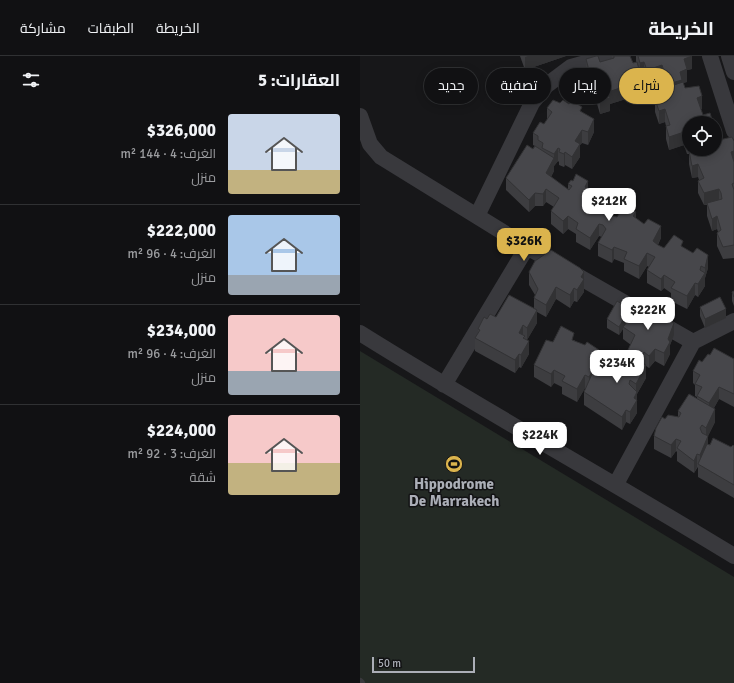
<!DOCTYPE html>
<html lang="ar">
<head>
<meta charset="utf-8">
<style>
	body { margin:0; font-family:Signika,Cairo,sans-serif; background:#1a1a1c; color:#f1f3f6; direction:rtl; height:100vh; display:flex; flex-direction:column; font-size:15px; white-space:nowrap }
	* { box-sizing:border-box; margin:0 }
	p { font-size:13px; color:#9c9da0 }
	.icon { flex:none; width:22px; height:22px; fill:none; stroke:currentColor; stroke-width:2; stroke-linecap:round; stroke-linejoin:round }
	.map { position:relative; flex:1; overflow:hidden; direction:ltr }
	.details { display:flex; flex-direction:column; background:#111113; width:360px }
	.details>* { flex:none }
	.guide { position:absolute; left:12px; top:12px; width:302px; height:36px; direction:rtl; display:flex; gap:8px }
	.tools { position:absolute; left:322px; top:60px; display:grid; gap:8px }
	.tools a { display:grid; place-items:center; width:40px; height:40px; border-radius:50%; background:#111113; box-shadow:0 2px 10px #0003,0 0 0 1px #303133; font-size:20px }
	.scale { position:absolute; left:12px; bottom:10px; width:103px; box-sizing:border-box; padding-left:4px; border:2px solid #abaeb7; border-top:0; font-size:11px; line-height:14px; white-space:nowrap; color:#abaeb7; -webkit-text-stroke:3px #121214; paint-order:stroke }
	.price { position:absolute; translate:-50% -34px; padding:0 9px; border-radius:8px; background:#fff; color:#222; font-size:13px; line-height:26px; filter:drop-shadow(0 1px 2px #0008) }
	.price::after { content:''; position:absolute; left:50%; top:24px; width:12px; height:9px; margin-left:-6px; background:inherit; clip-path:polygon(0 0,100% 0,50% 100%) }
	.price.current { background:#dbb44d; color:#111 }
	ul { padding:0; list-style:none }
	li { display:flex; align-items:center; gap:12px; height:100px; padding:0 20px }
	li+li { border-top:1px solid #303133 }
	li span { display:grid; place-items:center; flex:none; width:112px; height:80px; border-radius:4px; color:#555 }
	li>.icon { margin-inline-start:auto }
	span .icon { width:48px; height:48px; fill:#fffc; stroke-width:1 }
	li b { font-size:17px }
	h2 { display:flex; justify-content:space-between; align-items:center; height:48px; padding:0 20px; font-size:17px }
	.chip { padding:0 14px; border-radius:18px; background:#111113; box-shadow:0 2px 10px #0003,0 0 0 1px #303133; font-size:14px; line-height:36px }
	.chip.current { background:#dbb44d; color:#111 }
	header { display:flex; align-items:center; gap:24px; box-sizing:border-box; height:56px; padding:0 20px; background:#111113; border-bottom:1px solid #303133 }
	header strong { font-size:19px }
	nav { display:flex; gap:22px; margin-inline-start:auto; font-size:14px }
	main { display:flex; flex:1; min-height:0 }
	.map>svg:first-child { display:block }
	.green { fill:#242a25 }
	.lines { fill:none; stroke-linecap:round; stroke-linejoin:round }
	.lane { stroke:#39393d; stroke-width:8 }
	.street { stroke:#39393d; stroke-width:16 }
	.wall { fill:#3d3d40 }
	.shaded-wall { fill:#323234 }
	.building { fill:#47474b; stroke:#323234 }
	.labels { text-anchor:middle; stroke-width:3; stroke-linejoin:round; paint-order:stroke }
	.poi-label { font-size:15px; font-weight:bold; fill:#abaeb7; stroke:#121214 }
</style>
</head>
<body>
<header>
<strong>الخريطة</strong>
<nav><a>الخريطة</a><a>الطبقات</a><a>مشاركة</a></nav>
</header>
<main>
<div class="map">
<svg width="374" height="627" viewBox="0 0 374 627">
	<rect width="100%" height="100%" fill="#171719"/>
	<path class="green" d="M0,295l374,226v106h-374z"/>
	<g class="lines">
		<path class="lane" d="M0,626l1,1"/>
		<path class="street" d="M350,0l24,75
			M369,0l5,16
			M0,60l10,28 11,13 146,90 166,95
			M117,160l55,-113 15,-18 24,-18 39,-11
			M0,277c123,77 250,147 374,223
			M84,329l83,-138
			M256,428l77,-142 41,-21"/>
	</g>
	<path class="wall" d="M160,0h46l-41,14z
		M252,0h18l3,7 3,-1v-6h56v13l-5,1v12l-4,1 2,5 17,21h-1l-12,14v26h26l19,-8v117l-11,1 -6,-13v-13l1,-1 -1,-3 -5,2 -5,-15v-11h-3l-6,-12v-12l1,-1 -1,-3 -6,1 -3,-14v-10h-2l-3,-9 -15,5 -3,-11v-13l-1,-4 -6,2 -4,-12v-13l12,-3 -5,-18 -15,4 -3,-8 -4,1v10l-5,2 1,13 -8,3 -2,-4 -16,5v7l-10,3 -5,-17 -6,2 -4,-11v-12l2,-1 -1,-3v-13l14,3 12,-4z
		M200,47l22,9 12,20 -6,13 -6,-2 -2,2v12l-8,12 -7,-4 -1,2 -5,-2v-3l-1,-1 -4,5v5l-3,6 17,13v-6l20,4 26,22 -3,5 6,2 19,1 25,20 -3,7 6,3 19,-1 25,21 -3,10v8l-7,11 -3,-2 -8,14 -16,-8v-8l-7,-5 -3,3 -14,-8v-13l2,-3 -2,-1 -8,13 -15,-8v-8l-10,-4 -2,4 -14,-7v-13l4,-6 -3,-1 -9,14 -14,-8v-8l-8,-5 -5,5 -12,-10v-13l3,-4 -8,-5 -3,4h-8l-6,6 -23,-22v-12l29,-32 -2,-1v-12l11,-9 3,-3v-13z
		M169,216h55v20l-7,10 -3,-1 -4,7 -14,-9 -10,18 -9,-5v11l-10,17 2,14 -8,14 -2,-1 -4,6 -40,-22v-13l3,-4v-5l9,-10 47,-10v-11l1,-3 -6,-10z
		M374,235v15l-2,-5v-9z
		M340,251l26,11 -21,10 -5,-12z
		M264,255l50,24 -4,10v9l-6,12 -9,-5 -6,7 -3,-2v12l-9,16v19l-7,11 -4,-2 -4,8 -38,-25v-13l2,-4h-1l-8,14 -15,-8v-7l-8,-4 -3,4 -17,-10v-12l19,-23 21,-2 25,22 -3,5v4l11,1v-6l20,-11v-3l4,-7 -8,-6v-10l-4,6 -12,-7v-9z
		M350,299l24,4v48l-15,-8 -5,9 1,14 -7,14v8l23,3 3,-1v52l-36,-21v-10l-4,6 -17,-12v-9l-1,-1 -5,7 -17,-9v-13l11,-17 13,-2v-6l19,-13v-1l-2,-1v-11l-2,-2v-12z"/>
	<path class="shaded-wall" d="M168,0h38l-41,14v-13z
		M332,0v13l-5,1v12l-5,1 -11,11 -3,-7v10v-13l12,-12 4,-13z
		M284,6v12l-4,1v-12z
		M302,9v13l-15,4v-12z
		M280,17v12l-8,3v-13z
		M235,28v13l-6,2v-13z
		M266,30v13l-16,5v7l-10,3v-13l8,-9z
		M276,32v12l-8,3v-13z
		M342,40v13l-5,1v-12z
		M305,53v13l-6,2v-13z
		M234,63v13l-6,13v-13z
		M222,74v13l-2,2v12l-8,12v-12l3,-16z
		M324,76v13l-15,5v-13z
		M198,92v13l-4,5v-12z
		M374,95v12l-3,-11z
		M205,96v13l-1,2v-13z
		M194,102v13l-8,15v-13z
		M338,108v13l-6,1v-12z
		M228,125v13l-3,-7z
		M186,133v13l-3,4v-12z
		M359,133v13l-15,3v-12z
		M175,137v13l-6,6v-12z
		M254,141v13l-8,14v-12z
		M276,156v12l-3,-8z
		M208,160v13l-5,5v-13z
		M357,160v13l-5,2v-12z
		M239,168v12l-9,14v-12z
		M301,170v12l-8,15v-12z
		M254,191v12l-2,4v-13z
		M287,197v13l-8,13v-13z
		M348,199v13l-3,10v8l-7,11v-13l7,-10v-6z
		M224,216v20l-7,10v-12l4,-13z
		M304,219v13l-3,3v-12z
		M335,227v12l-8,14v-13z
		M196,231v12l-10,18v-12z
		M214,232v13l-4,7v-13z
		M366,253v9l-21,10v-9z
		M177,254v13l-10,17v-12z
		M267,257l-1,4v8l-3,2v2l-4,6v-8z
		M314,267v12l-4,10v9l-6,12v-13l4,-14z
		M163,269v13l-4,-5z
		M169,285v13l-8,14v-13z
		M295,293v12l-6,7v-12z
		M239,294v12l-3,5v11l-7,12v-13l3,-16z
		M284,296v13l-5,7v-12z
		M159,298v13l-4,6v-13z
		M286,309v13l-9,16v19l-7,11v-12l4,-14 2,-3v-11z
		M194,314v13l-3,4v-13z
		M225,319v13l-8,14v-13z
		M359,331v12l-10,17v-13z
		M355,353v13l-7,14v13l-8,16v-10l6,-15v-12z
		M266,354v12l-4,8v-13z
		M316,383v12l-5,7v-13z
		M337,398v13l-3,6v-12z"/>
	<path class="building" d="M236,0h2l2,6 14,-4v-2h16l3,7 4,-1 3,11 -8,2 4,13 -8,2 -2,-4 -18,6 2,6 -10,3 -5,-17 -6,2 -4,-10 5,-2 -4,-15z
		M278,0h54l-8,3 3,10 -7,3 2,8 -14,4 -6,-19 -15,5 -3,-8 -4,1z
		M323,26l2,6 14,-2 3,10 -5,2 6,17 7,-2 3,10h-24v19l-2,-1 -3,-9 -15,5 -3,-11 4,-1 -5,-16 -6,2 -4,-12 16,-5 -3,-7z
		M193,44l7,3 3,-3 6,4 2,-4 11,7 -2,4 14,8 -6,13 -6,-2 -7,11 5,3 -8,13 -7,-5 -1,2 -5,-2 1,-3 -2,-1 -4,6 -12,-6 1,-5 -5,-3v-4l-5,-3 7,-11 4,2 8,-12 -5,-4z
		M372,81l2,4v10l-3,1 3,10v21l-2,1 2,6v55l-11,2 -6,-14 4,-3 -4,-14 -5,3 -5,-16 15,-4 -1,-6 -2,-4 -15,4 -6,-12 6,-3 -6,-14 -6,2 -3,-15 6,-2h20v-8z
		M167,89l6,4 2,-3 19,12 -8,15 23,17 3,-4 -4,-2 3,-4 2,1 3,-7 12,7 -3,6 12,7 3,-5 14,8 -8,15 3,3 8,2 8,-12 11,7 -3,4 11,8 4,-5 13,7 -8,15 5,4 6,3 10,-13 9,6 -2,5 12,7 4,-5 11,7 -3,13 -4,-2 -1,4 5,3 -7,11 -3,-1 -8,13 -16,-8 4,-6 -11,-7 -3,4 -14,-9 8,-13 -8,-4 -8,13 -15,-7 3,-7 -13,-5 -2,3 -14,-7 8,-14 -3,-4 -4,-1 -9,14 -14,-9 2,-6 -10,-7 -5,5 -12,-10 8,-13 -13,-9 -3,5 -8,-1 -6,7 -23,-22z
		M191,194l29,18 4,4 -3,5 3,2 -7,11 -3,-2 -4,7 -14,-8 -10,18 -12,-7 4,-9 -9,-17 6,-11z
		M374,235v6l-2,-5z
		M149,239l28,15 -10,18 -4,-3 -4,8 6,3 -2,2 6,3 -8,14 -2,-1 -4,6 -40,-22 5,-8 -2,-1 6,-12 3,2 3,-5 6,3z
		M360,241l6,12 -21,10 -5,-12z
		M257,245l7,4 -3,5 6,3 -8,14 -12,-8z
		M279,246l35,21 -6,16 2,3 -6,11 -9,-4 -6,7 -5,-4 -5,8 -12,-8 8,-17 -12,-8 6,-7 -3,-3 4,-10 5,2z
		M201,270l13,7 -2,7 13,5 2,-3 12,8 -7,11 4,4 -7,12 -4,-2 -8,14 -15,-8 3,-5 -11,-6 -3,4 -17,-9 12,-25 7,2z
		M354,292l20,11v35l-15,-7 -10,16 -12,-7 5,-9 -7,-3 5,-9 -7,-4 6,-11 3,2 6,-8 2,1z
		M258,294l28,15 -10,19 -6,-4 -1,4 8,8 -3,6 3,2 -7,12 -4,-2 -4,7 -38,-25 8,-18 7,-4 10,3 2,-4 -4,-3z
		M329,338l26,15 -9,19 -4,-3 -2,3 2,5 6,3 -8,19 -3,-1 -3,7 -17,-13 4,-7 -5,-2 -5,6 -17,-9 2,-8 6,-11 3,2 3,-4 11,2 2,-4 -3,-2z
		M353,382l18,9 2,-2 1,1v39l-36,-21 9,-20 3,1z"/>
	<defs>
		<symbol id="stadium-disc" viewBox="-11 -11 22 22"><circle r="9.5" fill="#dbb44d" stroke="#121214"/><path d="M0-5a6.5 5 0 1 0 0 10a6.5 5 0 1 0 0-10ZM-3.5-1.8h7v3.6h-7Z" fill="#111"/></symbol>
	</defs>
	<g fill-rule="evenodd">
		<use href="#stadium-disc" x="84" y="398" width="20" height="20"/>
	</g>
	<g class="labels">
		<g class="poi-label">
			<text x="94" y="433">Hippodrome<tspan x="94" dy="17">De Marrakech</tspan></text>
		</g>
	</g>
</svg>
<div class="tools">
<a><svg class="icon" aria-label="locate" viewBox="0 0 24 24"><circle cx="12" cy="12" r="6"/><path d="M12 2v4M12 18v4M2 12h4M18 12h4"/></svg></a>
</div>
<div class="scale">50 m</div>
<b class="price" style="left:249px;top:166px">$212K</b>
<b class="price current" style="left:164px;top:206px">$326K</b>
<b class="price" style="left:288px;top:275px">$222K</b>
<b class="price" style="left:257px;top:328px">$234K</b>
<b class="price" style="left:180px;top:400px">$224K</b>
<div class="guide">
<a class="chip current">شراء</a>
<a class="chip">إيجار</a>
<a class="chip">تصفية</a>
<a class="chip">جديد</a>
</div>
</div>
<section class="details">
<h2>العقارات: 5<svg class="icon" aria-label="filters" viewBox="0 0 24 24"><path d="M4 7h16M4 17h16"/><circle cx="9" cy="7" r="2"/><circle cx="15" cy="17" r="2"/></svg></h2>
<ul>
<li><span style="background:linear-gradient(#c9d6e8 70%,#c2b280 0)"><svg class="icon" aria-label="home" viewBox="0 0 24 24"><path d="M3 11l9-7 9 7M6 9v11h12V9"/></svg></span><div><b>$326,000</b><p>الغرف: 4 · 144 m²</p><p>منزل</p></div></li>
<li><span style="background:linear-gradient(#a9c7e8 75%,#9aa5b1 0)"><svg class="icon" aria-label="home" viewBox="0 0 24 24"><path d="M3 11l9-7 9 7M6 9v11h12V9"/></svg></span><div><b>$222,000</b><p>الغرف: 4 · 96 m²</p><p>منزل</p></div></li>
<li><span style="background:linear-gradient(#f6c9c9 70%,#9aa5b1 0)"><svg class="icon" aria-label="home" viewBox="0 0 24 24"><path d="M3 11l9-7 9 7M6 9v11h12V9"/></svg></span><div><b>$234,000</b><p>الغرف: 4 · 96 m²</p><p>منزل</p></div></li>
<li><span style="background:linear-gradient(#f6c9c9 60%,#c2b280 0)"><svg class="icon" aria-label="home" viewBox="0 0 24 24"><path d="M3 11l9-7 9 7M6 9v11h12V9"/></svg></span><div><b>$224,000</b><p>الغرف: 3 · 92 m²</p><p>شقة</p></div></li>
</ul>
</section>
</main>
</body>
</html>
